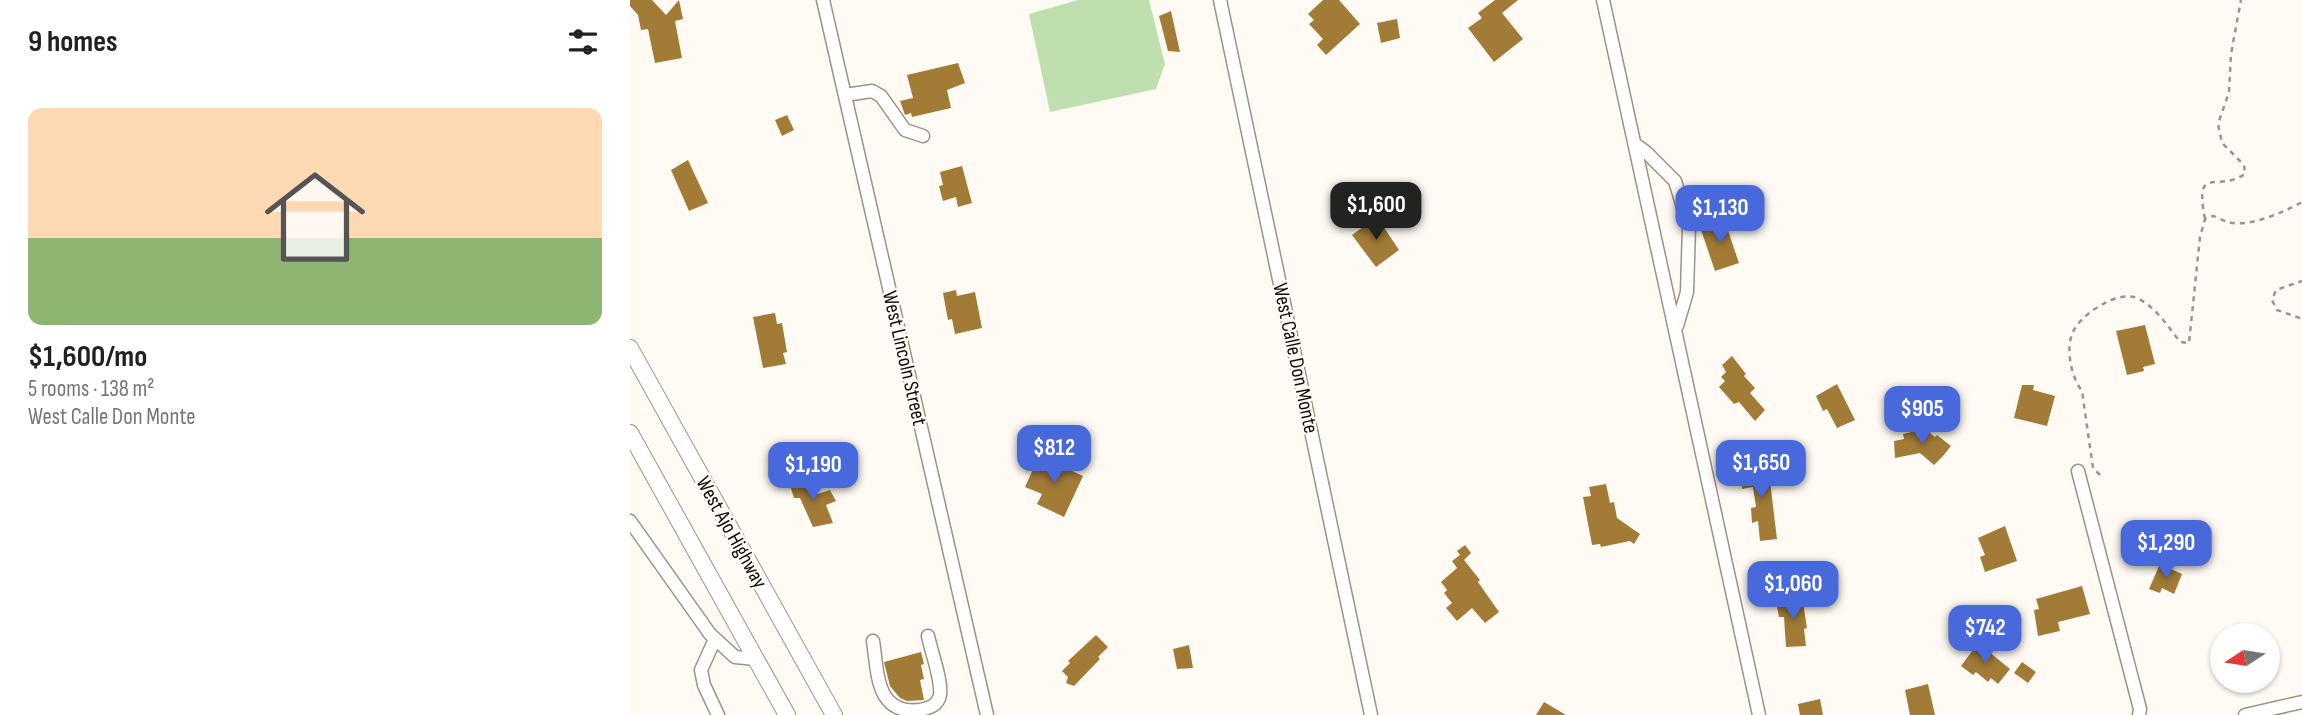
<!DOCTYPE html>
<html lang="en">
<head>
<meta charset="utf-8">
<style>
	body { margin:0; font-family:"Sofia Sans Condensed",sans-serif; background:#f2f2f2; color:#202124; height:100vh; display:flex; flex-direction:column; font-size:26px; white-space:nowrap }
	* { box-sizing:border-box; margin:0 }
	p { font-size:23px; color:#757577 }
	.icon { flex:none; width:38px; height:38px; fill:none; stroke:currentColor; stroke-width:2; stroke-linecap:round; stroke-linejoin:round }
	.map { position:relative; flex:1; overflow:hidden }
	.drawer { display:flex; flex-direction:column; background:#fff; width:630px }
	.drawer>* { flex:none }
	.needle { width:46px; rotate:258deg }
	.buttons { position:absolute; left:1580px; top:623px; display:grid; gap:14px }
	.buttons a { display:grid; place-items:center; width:70px; height:70px; border-radius:50%; background:#fff; box-shadow:0 2px 5px #0004; font-size:35px }
	.price { position:absolute; translate:-50% -60px; padding:0 16px; border-radius:14px; background:#4869dc; color:#fff; font-size:23px; line-height:46px; filter:drop-shadow(0 2px 4px #0008) }
	.price::after { content:''; position:absolute; left:50%; top:42px; width:21px; height:16px; margin-left:-10px; background:inherit; clip-path:polygon(0 0,100% 0,50% 100%) }
	.price.selected { background:#222; color:#fff }
	ul { padding:0; list-style:none }
	li { display:grid; align-content:center; gap:14px; height:371px; padding:0 28px }
	li span { display:grid; place-items:center; height:217px; border-radius:14px; color:#555 }
	li>.icon { margin-inline-start:auto }
	span .icon { width:126px; height:126px; fill:#fffc; stroke-width:1 }
	li b { font-size:30px }
	h2 { display:flex; justify-content:space-between; align-items:center; height:84px; padding:0 28px; font-size:30px }
	main { display:flex; flex:1; min-height:0 }
	.map>svg:first-child { display:block }
	.green { fill:#bfdfaf }
	.building { fill:#a27c37 }
	.lines { fill:none; stroke-linecap:round; stroke-linejoin:round }
	.minor-casing { stroke:#9c9383; stroke-width:15 }
	.major-casing { stroke:#9c9383; stroke-width:18 }
	.path { stroke:#98948e; stroke-width:2.5; stroke-dasharray:5 5; stroke-linecap:butt }
	.minor { stroke:#fff; stroke-width:12 }
	.major { stroke:#fff; stroke-width:16 }
	.labels { text-anchor:middle; stroke-width:5; stroke-linejoin:round; paint-order:stroke }
	.street-label { font-size:21px; fill:#0f0b06; stroke:#fffbf4 }
</style>
</head>
<body>
<main>
<section class="drawer">
<h2>9 homes<svg class="icon" aria-label="filters" viewBox="0 0 24 24"><path d="M4 7h16M4 17h16"/><circle cx="9" cy="7" r="2"/><circle cx="15" cy="17" r="2"/></svg></h2>
<ul>
<li><span style="background:linear-gradient(#ffd9b3 60%,#8fb573 0)"><svg class="icon" aria-label="home" viewBox="0 0 24 24"><path d="M3 11l9-7 9 7M6 9v11h12V9"/></svg></span><div><b>$1,600/mo</b><p>5 rooms · 138 m²</p><p>West Calle Don Monte</p></div></li>
</ul>
</section>
<div class="map">
<svg width="1672" height="715" viewBox="0 0 1672 715">
	<rect width="100%" height="100%" fill="#fffbf4"/>
	<path class="green" d="M448,0h71l16,64 -9,25 -106,23 -21,-98z"/>
	<path class="building" d="M0,0h22l14,15 13,-15 4,19 -8,2 7,37 -27,5 -7,-34 -7,1 -3,-15 -8,-9z
		M693,0h16l21,24 -34,31 -9,-10 6,-6 -14,-15 5,-4 -6,-6z
		M865,0h23l-16,13 21,26 -29,23 -26,-34 14,-10 -4,-5z
		M541,11l9,41 -12,-1 -9,-35z
		M767,19l3,19 -19,5 -4,-20z
		M328,63l7,20 -18,7 4,18 -39,9 -1,-4 -6,2 -5,-14 13,-3 -6,-23z
		M157,115l7,15 -12,6 -7,-16z
		M58,160l20,43 -19,8 -18,-41z
		M332,166l10,37 -14,4 -2,-10 -13,4 -4,-15 4,-1 -3,-13z
		M747,217l22,33 -23,17 -24,-32z
		M1094,219l15,44 -24,8 -15,-44z
		M326,290l1,6 18,-4 7,36 -27,6 -3,-15 -4,1 -5,-27z
		M145,313l2,11 5,-1 5,29 -4,1 3,11 -23,4 -10,-51z
		M1515,325l10,39 -12,3 1,4 -17,4 -11,-44z
		M1102,356l14,18 -2,2 11,12 -5,5 15,17 -10,11 -16,-19 -5,2 -15,-17 6,-6 -4,-4 5,-5 -4,-7z
		M1207,384l18,36 -18,8 -10,-19 -4,2 -7,-15z
		M1392,385h12l-1,5 22,6 -8,30 -33,-8z
		M1294,429l11,8 2,-2 14,11 -8,10 -9,9 -14,-12 -25,5 -1,-17 10,-2 -1,-5z
		M409,456l44,20 -19,41 -27,-13 5,-10 -17,-7z
		M1138,465l9,74 -17,2 -2,-20 -6,2 -1,-15 5,-1 -3,-20 -11,2 -2,-20z
		M179,478l5,17 16,-5 6,11 -10,4 7,18 -20,4 -13,-29h-6l-5,-16z
		M976,484l4,19 4,-1 3,16 23,16 -6,10 -4,-3 -29,6 -1,-3 -8,1 -9,-48 8,-1 -2,-9z
		M1375,526l12,35 -32,11 -5,-15 5,-2 -7,-17z
		M835,545l6,8 -7,7 -7,-9z
		M830,555l20,25 -2,2 21,30 -14,11 -13,-15 -15,13 -11,-13 6,-5 -8,-10 3,-3 -6,-8 16,-14 -5,-7z
		M1530,564l22,10 -8,20 -12,-6 -2,5 -11,-4z
		M1452,586l8,28 -32,8 2,9 -22,5 -4,-26 5,-1 -3,-10z
		M1172,596l5,32 -3,1 2,17 -20,1 -2,-30h-5l-3,-15z
		M466,635l12,12 -10,10 2,2 -26,27 -8,-3 2,-6 -6,-6 8,-8 -2,-2z
		M1348,643l32,26 -12,15 -7,-6 -3,4 -12,-10 -3,3 -12,-9z
		M559,645l4,23 -16,1 -4,-20z
		M291,652l3,12 -3,1 3,14 -4,1 4,20 -17,1 -7,-3 -10,-12 -6,-24z
		M1392,662l14,10 -8,11 -14,-10z
		M1298,684l7,31h-25l-5,-25z
		M1190,699l3,16h-23l-2,-11z
		M914,702l22,13h-30z"/>
	<g class="lines">
		<defs>
			<path id="minor" d="M193,0l164,715
				M590,0l151,715
				M973,0l156,715
				M215,95l27,-4 9,5 24,34 18,6
				M1005,144l11,8 29,29 14,46 -2,65 -10,34
				M1448,471l62,238 -1,6
				M0,521l80,113 25,23 21,2
				M85,639l-14,31 3,15 14,30
				M243,641c5,31 2,74 47,69 10,-2 18,-5 20,-15 2,-15 -9,-44 -12,-59
				M1615,715l57,-13"/>
			<path id="major" d="M0,348l204,367
				M0,433l157,282"/>
		</defs>
		<use href="#minor" class="minor-casing"/>
		<use href="#major" class="major-casing"/>
		<path class="path" d="M1575,219c-11,-56 12,-26 40,-45l-1,-9 -22,-22 -4,-19 11,-32 2,-38 10,-54
			M1670,318l-23,-8 -5,-10 4,-10 26,-9
			M1470,475l-7,-7 -11,-77c-11,-14 -16,-41 -10,-57 7,-19 47,-46 67,-35 18,10 29,27 41,43l9,1 11,-106 5,-18 8,-3c5,1 10,5 15,6 21,6 56,-10 74,-20"/>
		<use href="#minor" class="minor"/>
		<use href="#major" class="major"/>
	</g>
	<g class="labels">
		<g class="street-label">
			<text transform="translate(275 358) rotate(77)" y="7">West Lincoln Street</text>
			<text transform="translate(666 358) rotate(78)" y="7">West Calle Don Monte</text>
			<text transform="translate(102 532) rotate(61)" y="7">West Ajo Highway</text>
		</g>
	</g>
</svg>
<div class="buttons">
<a><svg class="needle" viewBox="-14 -14 28 28"><path d="M0-13l5 13h-10z" fill="#e53935"/><path d="M0 13l5-13h-10z" fill="#757577"/></svg></a>
</div>
<b class="price selected" style="left:746px;top:242px">$1,600</b>
<b class="price" style="left:1090px;top:245px">$1,130</b>
<b class="price" style="left:1292px;top:446px">$905</b>
<b class="price" style="left:424px;top:485px">$812</b>
<b class="price" style="left:1131px;top:500px">$1,650</b>
<b class="price" style="left:183px;top:502px">$1,190</b>
<b class="price" style="left:1536px;top:580px">$1,290</b>
<b class="price" style="left:1163px;top:621px">$1,060</b>
<b class="price" style="left:1355px;top:665px">$742</b>
</div>
</main>
</body>
</html>
